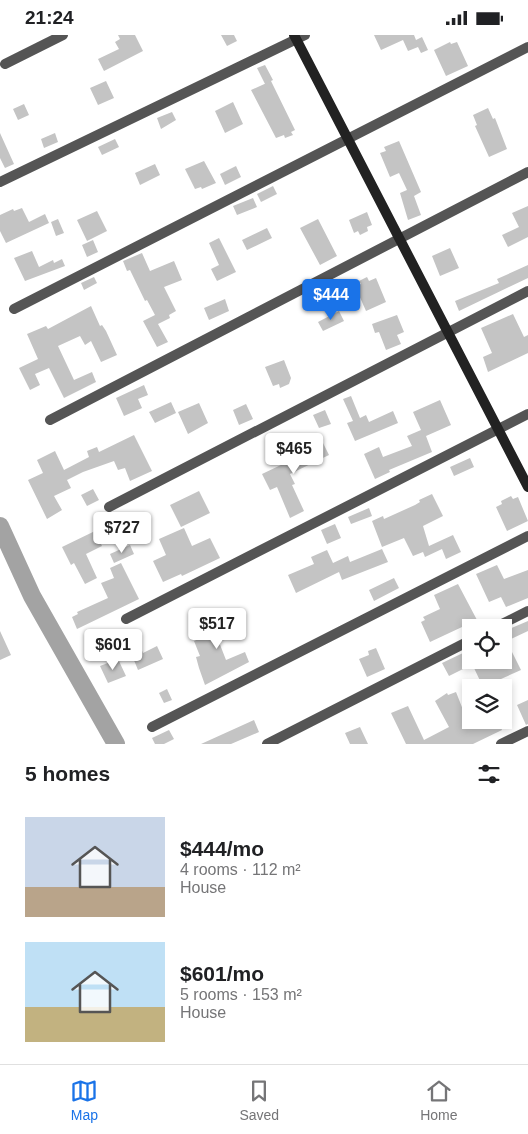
<!DOCTYPE html>
<html lang="en">
<head>
<meta charset="utf-8">
<style>
	body { margin:0; font-family:Arial,sans-serif; background:#f6f6f6; color:#202124; height:100vh; display:flex; flex-direction:column; font-size:19px; white-space:nowrap }
	* { box-sizing:border-box; margin:0 }
	p { font-size:16px; color:#757577 }
	.icon { flex:none; width:28px; height:28px; fill:none; stroke:currentColor; stroke-width:2; stroke-linecap:round; stroke-linejoin:round }
	.map { position:relative; height:709px; overflow:hidden }
	.panel { display:flex; flex-direction:column; background:#fff; flex:1 }
	.panel>* { flex:none }
	.tools { position:absolute; left:462px; top:584px; display:grid; gap:10px }
	.tools a { display:grid; place-items:center; width:50px; height:50px; border-radius:0px; background:#fff; box-shadow:0 2px 8px #0003; font-size:25px }
	.price { position:absolute; translate:-50% -42px; padding:0 11px; border-radius:5px; background:#fff; color:#222; font-size:16px; line-height:32px; filter:drop-shadow(0 1px 2px #0008) }
	.price::after { content:''; position:absolute; left:50%; top:30px; width:15px; height:11px; margin-left:-8px; background:inherit; clip-path:polygon(0 0,100% 0,50% 100%) }
	.price.on { background:#1a73e8; color:#fff }
	ul { padding:0; list-style:none }
	li { display:flex; align-items:center; gap:15px; height:125px; padding:0 25px }
	li span { display:grid; place-items:center; flex:none; width:140px; height:100px; border-radius:0px; color:#555 }
	li>.icon { margin-inline-start:auto }
	span .icon { width:60px; height:60px; fill:#fffc; stroke-width:1 }
	li b { font-size:21px }
	h2 { display:flex; justify-content:space-between; align-items:center; height:60px; padding:0 25px; font-size:21px }
	.status { display:flex; justify-content:space-between; align-items:center; height:35px; padding:0 25px; background:#fff; direction:ltr }
	.status svg { height:14px; fill:currentColor }
	.dock { display:flex; justify-content:space-around; align-items:center; height:70px; border-top:1px solid #e0e0e0; background:#fff; font-size:14px; color:#757577 }
	.dock a { display:grid; justify-items:center; gap:2px }
	.dock .on { color:#1a73e8 }
	.map>svg:first-child { display:block }
	.lines { fill:none; stroke-linecap:round; stroke-linejoin:round }
	.river { stroke:#a3a3a3; stroke-width:18 }
	.building { fill:#c4c4c4 }
	.minor { stroke:#555; stroke-width:10 }
	.secondary { stroke:#222; stroke-width:10 }
</style>
</head>
<body>
<div class="status"><b>21:24</b><svg viewBox="0 0 49 12"><path d="M0 12V9h3v3zM5 12V6h3v6zM10 12V3h3v9zM15 12V0h3v12zM26 1h20v11H26zM47 4h2v5h-2z"/></svg></div>
<div class="map">
<svg width="528" height="709" viewBox="0 0 528 709">
	<rect width="100%" height="100%" fill="#fff"/>
	<g class="lines">
		<path class="river" d="M0,491l32,70 84,148"/>
	</g>
	<path class="building" d="M118,0h17l8,16 -39,20 -6,-12 21,-10 -4,-7 5,-3z
		M221,0h13l3,6 -10,5z
		M374,0h40l2,5 6,-3 6,13 -7,3 -3,-6 -10,4 -5,-11 -22,10z
		M450,7l1,2 6,-2 11,24 -22,10 -12,-26z
		M265,30l8,15 -8,4 -8,-16z
		M106,46l8,17 -16,7 -8,-17z
		M271,46l24,49 -4,2 2,3 -8,3 -1,-3 -8,3 -25,-48z
		M233,67l10,22 -18,9 -10,-22z
		M24,69l5,11 -11,5 -5,-11z
		M488,73l5,11 2,-1 12,31 -18,8 -14,-31 2,-1 -4,-10z
		M172,77l4,8 -15,9 -4,-11z
		M0,98l14,31 -9,4 -5,-10z
		M55,98l3,9 -14,6 -3,-9z
		M115,104l4,8 -17,8 -4,-8z
		M399,106l22,51 -7,4 7,19 -13,5 -8,-27 7,-3 -8,-17 -9,4 -10,-24 6,-2 -2,-4z
		M204,126l12,22 -14,6 -1,-2 -6,2 -10,-20z
		M155,129l5,11 -20,10 -5,-12z
		M236,131l5,11 -16,8 -5,-11z
		M273,151l4,8 -16,8 -4,-8z
		M253,163l4,9 -20,8 -4,-9z
		M528,171v31l-20,10 -6,-12 17,-8 -7,-14z
		M22,173l7,14 16,-8 4,9 -43,20 -6,-12v-16l13,-6 1,2z
		M97,176l10,20 -20,10 -10,-21z
		M367,177l5,13 -5,2 1,4 -8,4 -2,-4 -4,2 -5,-13z
		M58,184l6,14 -8,3 -5,-14z
		M318,184l19,37 -17,9 -20,-37z
		M267,193l5,10 -25,12 -5,-10z
		M219,203l17,34 -19,9 -6,-12 8,-4 -10,-22z
		M93,205l5,12 -11,5 -5,-12z
		M450,213l9,20 -19,8 -8,-20z
		M32,216l7,16 14,-7 1,3 8,-4 3,7 -40,15 -11,-23z
		M142,218l8,18 24,-10 8,19 -18,7 12,24 -7,4 1,3 -12,6 10,18 -11,5 -14,-26 12,-6 -8,-15 -2,1 -15,-31 -3,1 -4,-10z
		M528,230v13l-69,33 -4,-10 44,-18 -2,-4z
		M94,242l3,6 -13,7 -3,-7z
		M367,242l2,4 7,-3 10,24 -20,9 -11,-25 6,-2 -2,-3z
		M225,264l4,12 -20,9 -5,-12z
		M91,271l9,20 2,-1 4,6 11,24 -16,7 -10,-21 -6,4 -5,-9 -22,10 16,34 18,-8 4,10 -32,16 -15,-30 -14,6 5,11 -10,5 -11,-22 19,-9 -11,-25 19,-8 2,3z
		M339,276l5,10 -21,10 -5,-9z
		M513,279l11,23 4,-2v18l-40,19 -5,-15 9,-4 -11,-25z
		M397,280l7,17 -7,3 4,9 -15,6 -7,-18 -4,1 -3,-9z
		M284,325l7,18 -2,6 -9,4 -1,-4 -6,2 -8,-19z
		M144,350l4,10 -10,4 4,9 -18,8 -8,-18z
		M351,361l9,22 6,-3 3,7 24,-11 5,12 -43,18 -8,-18 6,-2 -10,-22z
		M440,365l11,25 -25,11 6,16 -43,18 1,2 -15,7 -11,-25 15,-7 4,10 29,-11 -5,-10 14,-6 -8,-18z
		M171,367l5,11 -21,10 -6,-11z
		M199,368l9,20 -20,11 -10,-22z
		M246,369l7,15 -14,6 -6,-15z
		M325,375l6,14 -12,4 -6,-13z
		M134,400l18,36 -22,10 -5,-13 -7,2 -4,-9 -31,11 -16,8 4,8 -17,8 8,14 -15,9 -19,-39 15,-7 -6,-13 18,-9 9,19 25,-13 -2,-6 10,-4 2,5z
		M320,402l9,18 -39,19 5,10 -3,1 12,26 -14,7 -13,-31 -7,3 -8,-16 44,-21 -4,-8z
		M470,423l4,9 -20,9 -4,-9z
		M93,454l6,11 -12,6 -6,-11z
		M199,456l11,22 -29,14 -11,-22z
		M432,459l11,22 -20,10 6,20 24,-11 8,17 -15,7 -4,-10 -17,8 -2,-5 -10,4 -9,-18 -22,9 -10,-26 11,-5 1,3 31,-14 5,-3 -1,-2z
		M511,461l2,3 5,-2 10,24 -21,10 -11,-24 6,-3 -1,-3z
		M369,473l3,8 -21,8 -3,-7z
		M335,489l6,14 -14,6 -6,-14z
		M184,493l8,18 18,-8 10,20 -38,18 -1,-2 -18,8 -10,-21 13,-6 -7,-16z
		M95,496l7,15 -16,8 11,24 -12,6 -11,-21 -3,2 -9,-18z
		M130,510l4,9 -20,9 -4,-9z
		M382,514l6,13 -46,18 -3,-8 -43,21 -8,-18 26,-11 -3,-7 16,-7 6,13 15,-7 2,6z
		M121,528l18,36 -62,30 -5,-12 6,-3 -1,-2 31,-14 -7,-15 13,-5 -4,-10z
		M497,530l7,14 24,-9v28l-22,9 -5,-10 -12,5 -13,-28z
		M394,543l5,10 -25,13 -5,-11z
		M458,549l19,36 -47,22 -9,-20 4,-2 -2,-3 17,-8 -6,-14z
		M223,575l5,15 3,-2 5,12 -17,7 7,18 19,-8 4,10 -44,23 -6,-17 -3,-11 4,-1 -6,-15 16,-7 -5,-16z
		M528,586v10l-17,8 -4,-9z
		M0,596l11,24 -11,5z
		M157,611l6,13 -25,11 -7,-17 10,-5 2,5z
		M376,613l9,21 -18,8 -8,-18 10,-4 -1,-4z
		M512,617l9,18 -38,17 -9,-19 17,-8h13v-4z
		M463,618l6,13 -20,10 -7,-13z
		M118,624l8,17 -18,7 -8,-17z
		M167,654l5,11 -8,3 -5,-10z
		M456,657l11,28h31l4,10 -29,14h-67l-15,-31 17,-7 16,34 25,-13 -14,-26 12,-8 1,2z
		M528,665v24l-2,1 -9,-20z
		M254,685l5,12 -28,12h-30z
		M360,692l8,17h-18l-5,-11z
		M169,695l5,9 -10,5h-9l-3,-6z"/>
	<g class="lines">
		<path class="minor" d="M5,29l58,-29
			M0,147l305,-147
			M14,274l514,-262
			M50,385l478,-248
			M109,472l419,-216
			M126,584l402,-205
			M496,592l32,-16
			M152,692l376,-191
			M267,709l204,-104
			M501,709l27,-13"/>
		<path class="secondary" d="M294,0l234,452"/>
	</g>
</svg>
<div class="tools">
<a><svg class="icon" aria-label="locate" viewBox="0 0 24 24"><circle cx="12" cy="12" r="6"/><path d="M12 2v4M12 18v4M2 12h4M18 12h4"/></svg></a>
<a><svg class="icon" aria-label="layers" viewBox="0 0 24 24"><path d="M12 4l9 5-9 5-9-5zM3 14l9 5 9-5"/></svg></a>
</div>
<b class="price on" style="left:331px;top:286px">$444</b>
<b class="price" style="left:294px;top:440px">$465</b>
<b class="price" style="left:122px;top:519px">$727</b>
<b class="price" style="left:217px;top:615px">$517</b>
<b class="price" style="left:113px;top:636px">$601</b>
</div>
<section class="panel">
<h2>5 homes<svg class="icon" aria-label="filters" viewBox="0 0 24 24"><path d="M4 7h16M4 17h16"/><circle cx="9" cy="7" r="2"/><circle cx="15" cy="17" r="2"/></svg></h2>
<ul>
<li><span style="background:linear-gradient(#c9d6e8 70%,#b9a48a 0)"><svg class="icon" aria-label="home" viewBox="0 0 24 24"><path d="M3 11l9-7 9 7M6 9v11h12V9"/></svg></span><div><b>$444/mo</b><p>4 rooms · 112 m²</p><p>House</p></div></li>
<li><span style="background:linear-gradient(#bfe0f5 65%,#c2b280 0)"><svg class="icon" aria-label="home" viewBox="0 0 24 24"><path d="M3 11l9-7 9 7M6 9v11h12V9"/></svg></span><div><b>$601/mo</b><p>5 rooms · 153 m²</p><p>House</p></div></li>
</ul>
</section>
<nav class="dock">
<a class="on"><svg class="icon" aria-label="map" viewBox="0 0 24 24"><path d="M3 6l6-2 6 2 6-2v14l-6 2-6-2-6 2zM9 4v14M15 6v14"/></svg>Map</a>
<a><svg class="icon" aria-label="saved" viewBox="0 0 24 24"><path d="M7 4h10v16l-5-4-5 4z"/></svg>Saved</a>
<a><svg class="icon" aria-label="home" viewBox="0 0 24 24"><path d="M3 11l9-7 9 7M6 9v11h12V9"/></svg>Home</a>
</nav>
</body>
</html>
